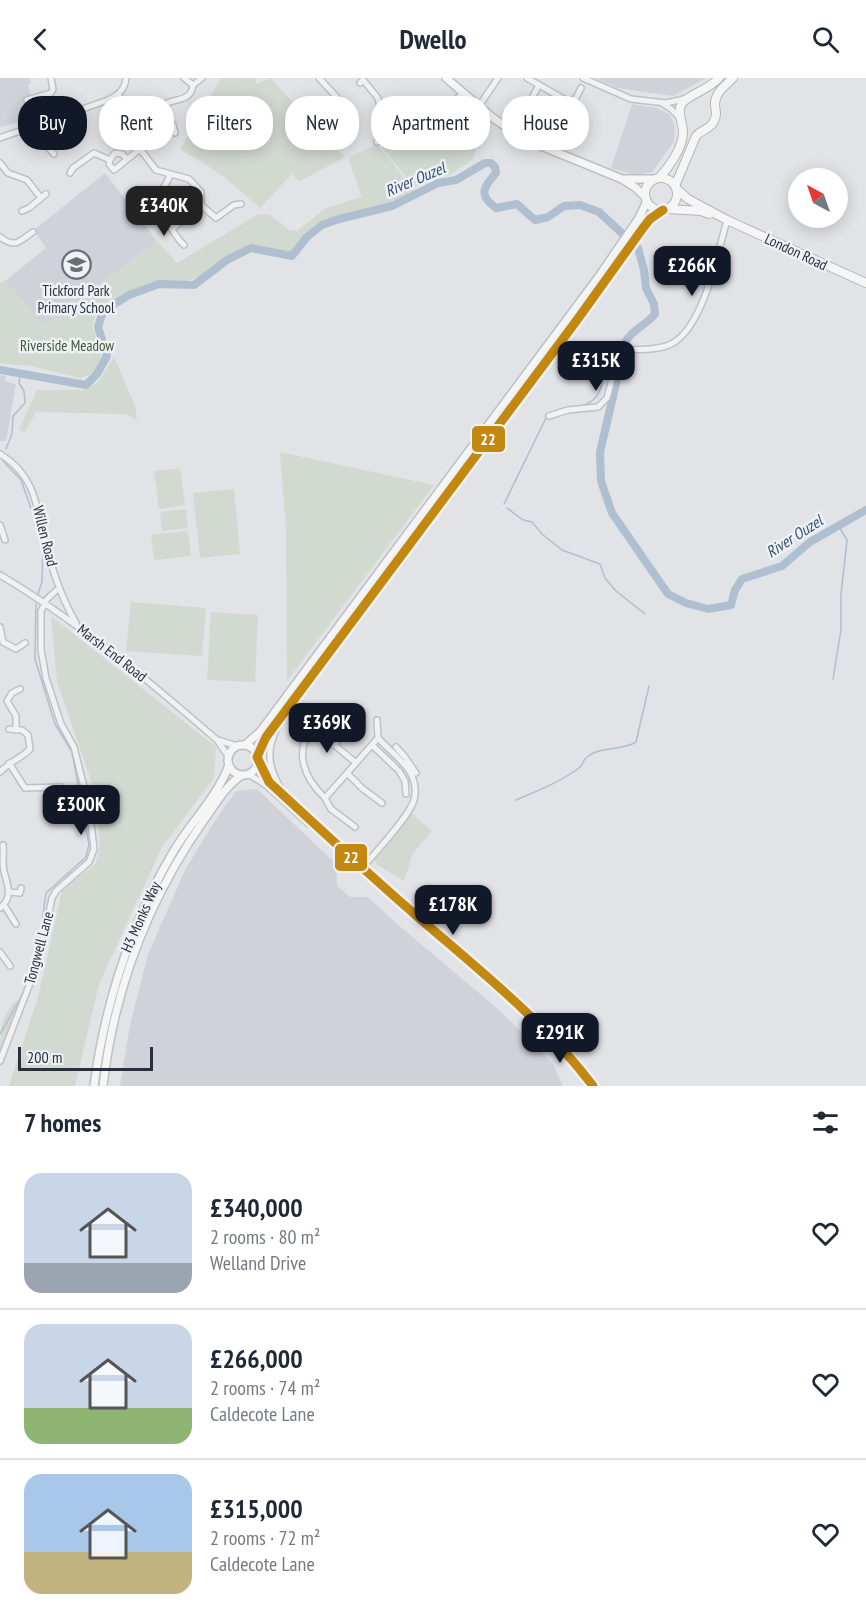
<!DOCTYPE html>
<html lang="en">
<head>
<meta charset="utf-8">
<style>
	body { margin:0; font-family:"PT Sans Narrow",sans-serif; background:#f2f2f3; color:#1f2937; height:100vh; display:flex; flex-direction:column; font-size:22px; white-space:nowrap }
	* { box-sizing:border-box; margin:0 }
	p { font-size:20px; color:#747a83 }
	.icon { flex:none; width:33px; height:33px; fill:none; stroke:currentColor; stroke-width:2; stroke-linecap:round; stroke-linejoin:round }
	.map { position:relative; height:1008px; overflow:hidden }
	.details { display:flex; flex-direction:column; background:#fff; flex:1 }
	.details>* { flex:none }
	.banner { position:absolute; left:18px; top:18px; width:831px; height:54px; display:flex; gap:12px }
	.needle { width:39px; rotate:320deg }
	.fabs { position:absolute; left:788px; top:90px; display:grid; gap:12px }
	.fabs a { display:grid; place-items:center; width:60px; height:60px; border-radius:50%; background:#fff; box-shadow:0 3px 15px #0003; font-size:30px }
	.scale { position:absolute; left:18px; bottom:15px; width:135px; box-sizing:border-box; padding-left:6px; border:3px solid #28303e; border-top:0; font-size:16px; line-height:21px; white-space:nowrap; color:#28303e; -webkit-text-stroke:4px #eef1f5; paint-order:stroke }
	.price { position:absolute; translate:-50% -51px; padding:0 14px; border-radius:12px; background:#111827; color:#fff; font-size:20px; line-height:39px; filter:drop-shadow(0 2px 3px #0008) }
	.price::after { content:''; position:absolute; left:50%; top:36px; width:18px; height:14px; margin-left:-9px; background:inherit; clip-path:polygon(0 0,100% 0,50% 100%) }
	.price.active { background:#222; color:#fff }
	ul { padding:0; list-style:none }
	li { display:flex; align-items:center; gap:18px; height:150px; padding:0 24px }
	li+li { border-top:2px solid #e0e1e3 }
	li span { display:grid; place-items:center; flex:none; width:168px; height:120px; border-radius:18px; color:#555 }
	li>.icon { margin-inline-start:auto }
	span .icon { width:72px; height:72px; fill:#fffc; stroke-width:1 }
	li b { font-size:26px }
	h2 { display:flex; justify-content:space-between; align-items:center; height:72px; padding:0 24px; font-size:26px }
	.chip { padding:0 21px; border-radius:24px; background:#fff; box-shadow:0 3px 15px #0003; font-size:21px; line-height:54px }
	.chip.active { background:#111827; color:#fff }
	header { display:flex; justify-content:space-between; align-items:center; height:78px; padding:0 24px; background:#fff; font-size:27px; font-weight:700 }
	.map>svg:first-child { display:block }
	.built { fill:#cfd2d9 }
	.green { fill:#d1d9d1 }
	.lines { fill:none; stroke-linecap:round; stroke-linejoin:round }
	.stream { stroke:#afbfd0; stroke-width:1.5 }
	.river { stroke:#afbfd0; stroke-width:8 }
	.minor-casing { stroke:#bfc1c4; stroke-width:8 }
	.major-casing { stroke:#bdc0c3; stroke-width:10 }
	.highway-casing { stroke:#b3b6ba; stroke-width:10 }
	.minor { stroke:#f0f1f2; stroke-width:5 }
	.major { stroke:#f5f5f6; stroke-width:7 }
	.highway { stroke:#f5f5f6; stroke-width:8 }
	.bus-1-casing { stroke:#eef1f5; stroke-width:14 }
	.bus-1 { stroke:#c38810; stroke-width:9 }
	.labels { text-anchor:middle; stroke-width:5; stroke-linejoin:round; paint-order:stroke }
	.street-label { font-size:15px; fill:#28303e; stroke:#eef1f5 }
	.poi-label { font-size:15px; fill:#28303e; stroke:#eef1f5 }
	.park-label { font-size:15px; fill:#3d5a36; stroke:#eef1f5 }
	.water-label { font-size:16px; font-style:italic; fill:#334f71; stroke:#eef1f5 }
	.line-badge { stroke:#eef1f5; stroke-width:2 }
	.badge-label { font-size:16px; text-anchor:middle; font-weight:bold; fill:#fff }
</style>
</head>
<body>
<header><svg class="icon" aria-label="back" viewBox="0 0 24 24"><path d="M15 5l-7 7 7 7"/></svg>Dwello<svg class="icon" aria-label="search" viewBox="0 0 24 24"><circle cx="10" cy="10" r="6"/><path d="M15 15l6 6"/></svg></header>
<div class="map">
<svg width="866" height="1008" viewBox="0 0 866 1008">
	<rect width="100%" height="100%" fill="#e1e3e6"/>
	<path class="built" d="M0,0h29l2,5 -3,1 7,34 -35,9z
		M595,0h111l-33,18 -55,-8z
		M632,26l25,4 12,6 6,11 -1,17 -22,30 -17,3 -24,-7z
		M105,95l52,68 -112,85 -40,-45 41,-33 -12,-18z
		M0,297l5,1v5l11,3 -10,57h-6z
		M257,711l79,75 1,22 13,11h18l29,27 101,85 55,55 10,22h-443l10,-61 18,-71 38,-86 32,-52 18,-25z"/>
	<path class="green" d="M221,0h35v6l14,-6 75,79 -45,24 -8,-7 -32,34 -36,-31 -25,-17 -19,-10z
		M463,21l8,8 -9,7 16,27 -5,18 -22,15 -37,13 -35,-43 12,-6 35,-6z
		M377,66l37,46 -21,13 -70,19 -17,13 -13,15 -5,3 -32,-8 -20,7 -37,24 -12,5h-30l-38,14 -22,14 -5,18 9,25 -1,10 -8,12 -12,4 -49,-12 -31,-3v-80l5,-2 40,45 112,-85 20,22 80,-48 12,-1 20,16 8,1 29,-23 36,-11 -13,-36 1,-4z
		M114,279l21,49 2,14 -11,-6 -90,-2 -11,20 -6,-2 18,-40h47l14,-8z
		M280,374l154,33 -147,196 -1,-152z
		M180,390l5,37 -26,4 -5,-38z
		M234,411l6,65 -40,4 -7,-65z
		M186,431l2,19 -26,3 -2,-19z
		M188,453l3,25 -37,4 -3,-25z
		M131,524l75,6 -4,48 -76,-5z
		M211,534l47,3 -3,67 -48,-2z
		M51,538l165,131 -2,31 -52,69 -63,137 -24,102h-66l29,-89 24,-106 34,-28 4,-19 -6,-55 -37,-107z
		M410,734l22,19 -19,22 -9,28 -28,-17 -1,-7z
		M17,922l4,1 -21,55c0,-21 0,-42 17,-56z"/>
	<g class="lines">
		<path class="stream" d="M553,334c12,-8 30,-2 40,-12 14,-12 8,-38 21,-51 3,-3 8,-6 12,-8
			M6,371l6,-15 1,-18 12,-13 -1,-12 -5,-8 1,-8
			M3,383l18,19 13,37 9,32 -1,33 -4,12
			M504,426l43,-88
			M507,430l16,12 9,2 10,12 20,16 38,14 5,14 11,13 29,23
			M36,526l-1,55 20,65 17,28 17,93 -3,12 -40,36 -9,65
			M833,601l8,-49v-36l6,-54 -9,-15
			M516,722c21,-9 44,-18 63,-32 4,-3 4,-8 8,-11 13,-11 35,-6 49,-15l13,-56
			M0,956l19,-33 9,-19"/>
		<path class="river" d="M0,292l86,15 11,-11 10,-18 -9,-29 5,-16 26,-16 30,-11 35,1 33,-25 24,-12 41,8 15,-19 15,-12 17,-6 53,-13 46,-23 18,-3 29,-17h6l4,4 1,6c-13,15 -18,22 0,35l21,-4 18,16 13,-3 16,-11 16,-1 19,7 39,36 6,22 2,18 8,16 1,10c-10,12 -21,14 -29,27l-26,111 1,29 11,32 56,81 18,9 22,6 23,-4 4,-15 7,-11 40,-13 28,-24 56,-32"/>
		<defs>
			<path id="minor" d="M319,0l25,27
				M527,0l42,24 1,9 -12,24 6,3
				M583,0l48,21 35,4 18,-4
				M360,5l3,-3 15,18 3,15 6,7 4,15
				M193,7l9,-7
				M118,17l18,20 4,34
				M27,22l24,-7 2,-4 -2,-11
				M569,24l7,-4 5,-10
				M662,25l9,6 9,9
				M479,28l19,-28
				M160,32l13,15 2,8
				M515,38h7l17,-31
				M138,44c13,-4 18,-13 29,-19 11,-5 24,-2 26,-18l-9,-7
				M34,48l5,11 15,17
				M0,60l108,-38c10,-5 17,-10 18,-22
				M377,64l14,-7 32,-5 40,-37
				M140,71l16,21 33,9 12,13v13l-29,24
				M110,82l5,-7 7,1 5,5
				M0,85l8,10 19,7 14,18
				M70,95l3,-5 21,-15 16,7 -1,4 5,6 26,-21
				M148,120c12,-3 18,-12 22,-23
				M201,127l15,13 18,-13 7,-1
				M22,133l7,-3 17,-14
				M166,139c1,6 13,24 18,28
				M0,159c16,12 19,4 33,-5
				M549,338l19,-6 30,-3 9,-9 12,-45 3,-3c16,-1 37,1 51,-7 31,-18 45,-91 54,-123
				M0,376c38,23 37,58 47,96 7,25 16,51 29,73
				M0,447l5,15
				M0,497c79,47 148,105 217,165l11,16
				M0,549l3,15 13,7 9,-6
				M343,640l11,11
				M377,642l1,18
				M280,645c-15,25 -13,44 3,69
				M16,652v-14l-9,-15 5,-8 8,-4
				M218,662l19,6
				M334,667l16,-20
				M372,667l24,23
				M396,669l9,10
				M257,679l12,25c49,45 98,91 149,135 61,53 126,104 175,169
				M407,682l9,13
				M9,685l16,25 36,-1
				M399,693l6,10 1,13
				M0,694c9,-10 22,-14 30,-23l-2,-14 -6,-5 -13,-1
				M347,695l16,16 19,14
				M248,696l18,11 43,39
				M325,720c-21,-20 -32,-47 -12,-71l43,36
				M355,749l-24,-18 -6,-11 53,-60
				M362,790c13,-15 47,-51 52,-68 3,-10 0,-23 -6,-31 -8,-11 -21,-21 -30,-31
				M9,814l11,1 1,-5
				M4,827l12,19
				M0,830c14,-11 7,-24 4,-37 -2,-8 0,-18 -1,-26
				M0,874l10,14
				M0,983l39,-101 13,-62 4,-7 33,-29 5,-13 -5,-42 -15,-60 -13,-23 -15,-46 -5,-28v-39l6,-12 12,-11"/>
			<path id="major" d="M446,0l47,40 31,21 98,40 14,9 10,10
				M625,101h30
				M245,667l15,-13 340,-457 39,-57 8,-17
				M228 682a15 15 0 1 1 30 0a15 15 0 1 1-30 0Z
				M257,679l9,-20 311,-417 66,-92 7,-9 13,-9
				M94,1008c11,-83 36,-160 78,-232 17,-30 45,-56 57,-89
				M103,1008c11,-97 45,-186 101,-266 12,-16 21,-34 38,-45"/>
			<path id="highway" d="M645 116a16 16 0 1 1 32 0a16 16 0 1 1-32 0Z
				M659,100c10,-11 24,-30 24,-46 0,-9 -6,-18 -2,-27 5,-10 28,-15 38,-27
				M675,108l21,-50c5,-6 15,-7 18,-15 3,-6 2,-9 1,-15 -1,-13 10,-20 18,-28
				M677,111l11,10 39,21 139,63
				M668,131l33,2 8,3"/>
		</defs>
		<use href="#minor" class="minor-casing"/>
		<use href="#major" class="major-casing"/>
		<use href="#highway" class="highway-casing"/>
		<use href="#minor" class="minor"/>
		<use href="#major" class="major"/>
		<use href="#highway" class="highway"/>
		<defs>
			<path id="bus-1" d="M593,1008c-49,-65 -114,-116 -175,-169 -51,-44 -100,-90 -149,-135l-12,-25 9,-20 311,-417 66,-92 7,-9 13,-9"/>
		</defs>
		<use href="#bus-1" class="bus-1-casing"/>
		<use href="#bus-1" class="bus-1"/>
	</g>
	<defs>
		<symbol id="school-ring" viewBox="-11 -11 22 22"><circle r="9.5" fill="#eef1f5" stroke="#696f79" stroke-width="1.5"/><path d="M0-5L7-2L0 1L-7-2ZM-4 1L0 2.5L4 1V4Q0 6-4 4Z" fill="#696f79"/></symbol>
	</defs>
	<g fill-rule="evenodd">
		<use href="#school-ring" x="60" y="170" width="33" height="33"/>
	</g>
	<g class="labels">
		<g class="street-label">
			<text transform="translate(796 174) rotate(25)" y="5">London Road</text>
			<text transform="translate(45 458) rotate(76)" y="5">Willen Road</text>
			<text transform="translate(112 575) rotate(38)" y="5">Marsh End Road</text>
			<text transform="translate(141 839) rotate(-66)" y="5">H3 Monks Way</text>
			<text transform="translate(39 870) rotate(-75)" y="5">Tongwell Lane</text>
		</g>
		<g class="poi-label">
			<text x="76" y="218">Tickford Park<tspan x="76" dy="17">Primary School</tspan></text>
		</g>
		<g class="park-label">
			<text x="67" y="273">Riverside Meadow</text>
		</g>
		<g class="water-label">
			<text transform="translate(415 101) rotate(-23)" y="6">River Ouzel</text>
			<text transform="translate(794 458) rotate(-33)" y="6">River Ouzel</text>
		</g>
	</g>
	<g class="line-badge">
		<rect x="471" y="347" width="35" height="28" rx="6" fill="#c38810"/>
		<rect x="334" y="765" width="34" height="29" rx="6" fill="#c38810"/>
	</g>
	<g class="badge-label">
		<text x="488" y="367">22</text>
		<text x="351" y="785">22</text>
	</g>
</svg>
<div class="fabs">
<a><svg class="needle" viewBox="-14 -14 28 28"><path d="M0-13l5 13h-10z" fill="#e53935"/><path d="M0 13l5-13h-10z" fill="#747a83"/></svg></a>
</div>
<div class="scale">200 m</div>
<b class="price active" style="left:164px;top:159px">£340K</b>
<b class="price" style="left:692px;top:219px">£266K</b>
<b class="price" style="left:596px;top:314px">£315K</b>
<b class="price" style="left:327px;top:676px">£369K</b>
<b class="price" style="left:81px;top:758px">£300K</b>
<b class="price" style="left:453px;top:858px">£178K</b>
<b class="price" style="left:560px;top:986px">£291K</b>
<div class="banner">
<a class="chip active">Buy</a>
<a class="chip">Rent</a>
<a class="chip">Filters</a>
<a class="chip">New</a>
<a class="chip">Apartment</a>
<a class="chip">House</a>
</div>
</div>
<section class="details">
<h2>7 homes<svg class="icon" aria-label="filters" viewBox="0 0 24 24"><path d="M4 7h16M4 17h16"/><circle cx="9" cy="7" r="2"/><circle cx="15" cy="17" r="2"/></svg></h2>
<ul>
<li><span style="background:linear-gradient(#c9d6e8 75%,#9aa5b1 0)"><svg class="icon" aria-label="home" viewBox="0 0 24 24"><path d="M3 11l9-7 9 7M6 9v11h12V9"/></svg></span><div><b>£340,000</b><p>2 rooms · 80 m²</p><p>Welland Drive</p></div><svg class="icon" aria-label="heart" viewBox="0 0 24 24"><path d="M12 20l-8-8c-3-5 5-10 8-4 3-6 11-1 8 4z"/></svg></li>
<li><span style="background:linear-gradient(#c9d6e8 70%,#8fb573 0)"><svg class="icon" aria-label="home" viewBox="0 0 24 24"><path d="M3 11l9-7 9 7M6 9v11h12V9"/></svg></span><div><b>£266,000</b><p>2 rooms · 74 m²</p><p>Caldecote Lane</p></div><svg class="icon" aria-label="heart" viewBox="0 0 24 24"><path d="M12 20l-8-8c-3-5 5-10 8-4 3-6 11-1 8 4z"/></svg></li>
<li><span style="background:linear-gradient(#a9c7e8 65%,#c2b280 0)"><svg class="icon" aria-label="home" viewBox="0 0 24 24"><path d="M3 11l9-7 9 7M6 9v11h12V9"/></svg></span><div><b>£315,000</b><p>2 rooms · 72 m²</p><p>Caldecote Lane</p></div><svg class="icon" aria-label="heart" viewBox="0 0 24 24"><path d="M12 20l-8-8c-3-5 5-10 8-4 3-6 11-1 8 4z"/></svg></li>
</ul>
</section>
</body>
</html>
